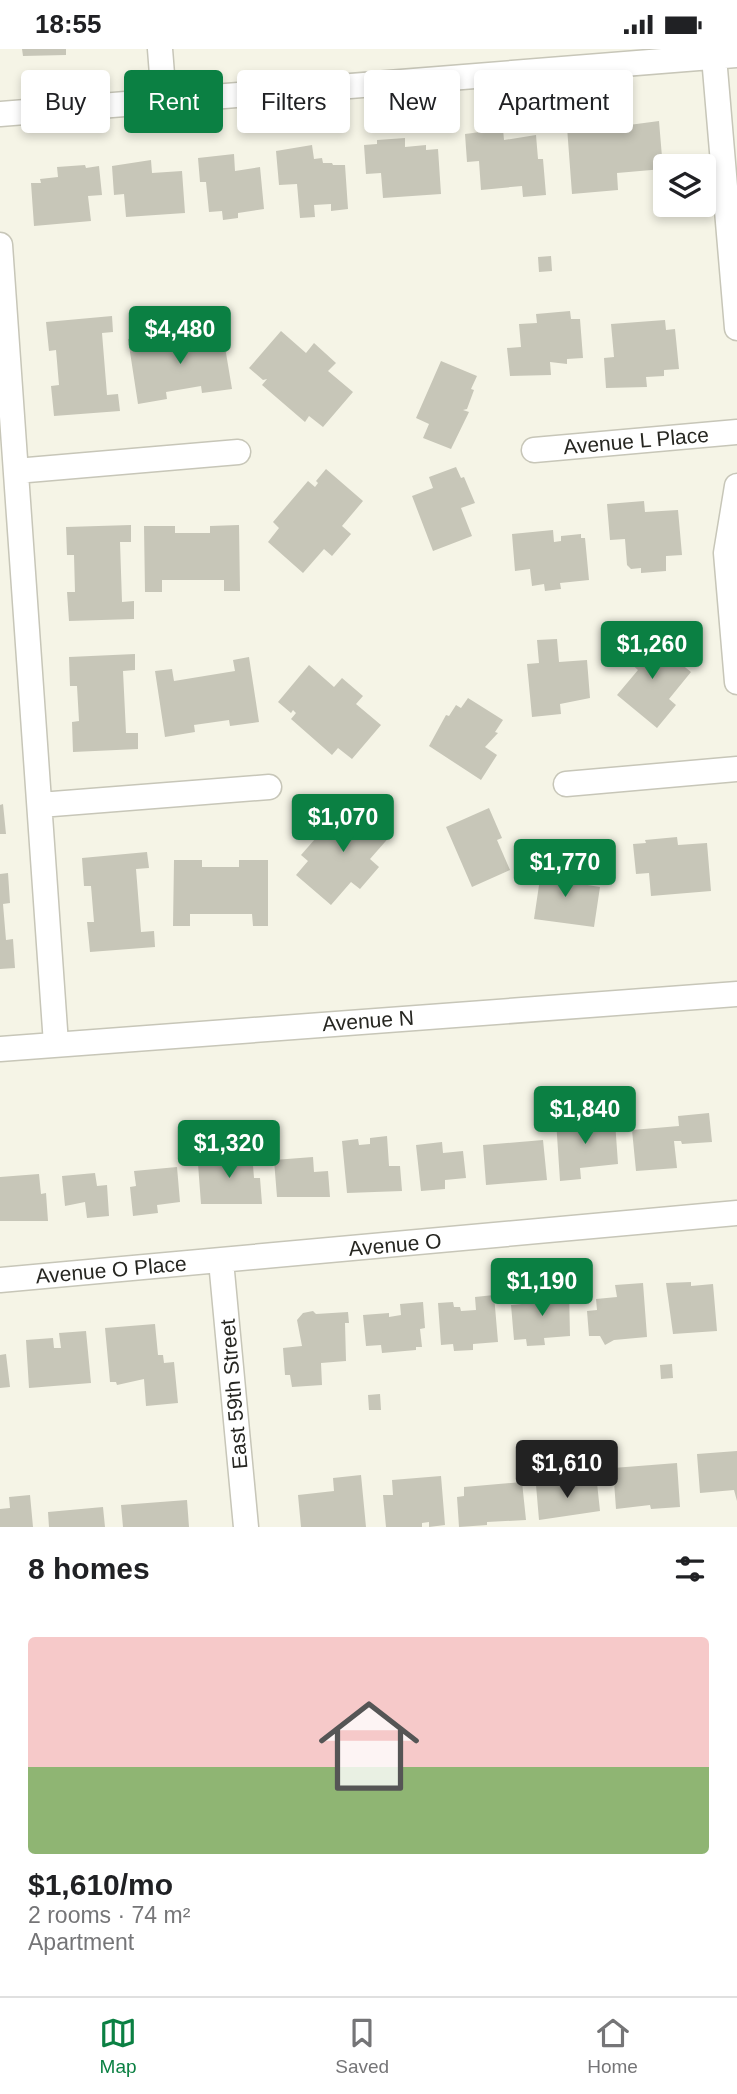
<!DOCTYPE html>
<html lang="en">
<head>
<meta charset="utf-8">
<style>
	body { margin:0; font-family:Arial,sans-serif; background:#f6f6f6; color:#202124; height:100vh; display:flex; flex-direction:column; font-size:26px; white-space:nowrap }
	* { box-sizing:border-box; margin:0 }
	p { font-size:23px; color:#757577 }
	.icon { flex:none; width:38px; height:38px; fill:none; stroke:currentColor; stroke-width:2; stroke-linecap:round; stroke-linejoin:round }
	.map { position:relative; height:1478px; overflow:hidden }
	.sheet { display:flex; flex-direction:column; background:#fff; flex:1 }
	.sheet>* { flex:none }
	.hud { position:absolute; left:21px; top:21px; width:696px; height:63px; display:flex; gap:14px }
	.fabs { position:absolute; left:653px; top:105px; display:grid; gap:14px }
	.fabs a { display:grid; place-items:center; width:63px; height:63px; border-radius:7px; background:#fff; box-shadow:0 4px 10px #0003; font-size:35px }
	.price { position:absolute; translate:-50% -60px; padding:0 16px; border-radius:7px; background:#0b8043; color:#fff; font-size:23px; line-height:46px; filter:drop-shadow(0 2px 4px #0008) }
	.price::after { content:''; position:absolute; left:50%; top:42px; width:21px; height:16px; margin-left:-10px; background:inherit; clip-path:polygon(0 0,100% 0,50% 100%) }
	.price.selected { background:#222; color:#fff }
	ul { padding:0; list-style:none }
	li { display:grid; align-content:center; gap:14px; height:371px; padding:0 28px }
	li+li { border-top:2px solid #e0e0e0 }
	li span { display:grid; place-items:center; height:217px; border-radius:7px; color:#555 }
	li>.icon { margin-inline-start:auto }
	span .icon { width:126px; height:126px; fill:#fffc; stroke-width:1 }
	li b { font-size:30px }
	h2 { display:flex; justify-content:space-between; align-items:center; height:84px; padding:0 28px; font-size:30px }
	.chip { padding:0 24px; border-radius:7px; background:#fff; box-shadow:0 4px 10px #0003; font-size:24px; line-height:63px }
	.chip.selected { background:#0b8043; color:#fff }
	.status { display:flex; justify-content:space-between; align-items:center; height:49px; padding:0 35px; background:#fff; direction:ltr }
	.status svg { height:19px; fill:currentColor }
	.dock { display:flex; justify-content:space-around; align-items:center; height:98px; border-top:2px solid #e0e0e0; background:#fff; font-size:19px; color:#757577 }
	.dock a { display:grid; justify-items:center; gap:4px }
	.dock .selected { color:#0b8043 }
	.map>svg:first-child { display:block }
	.building { fill:#c7c6b8 }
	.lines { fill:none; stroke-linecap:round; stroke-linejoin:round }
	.minor-casing { stroke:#c7c6b8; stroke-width:27 }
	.minor { stroke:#fff; stroke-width:24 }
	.labels { text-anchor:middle; stroke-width:5; stroke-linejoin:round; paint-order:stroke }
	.street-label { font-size:21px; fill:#262621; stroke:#fff }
</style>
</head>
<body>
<div class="status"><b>18:55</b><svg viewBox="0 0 49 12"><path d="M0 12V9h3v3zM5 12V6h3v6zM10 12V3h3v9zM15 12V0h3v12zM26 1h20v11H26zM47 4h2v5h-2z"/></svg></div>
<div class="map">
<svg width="737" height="1478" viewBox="0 0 737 1478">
	<rect width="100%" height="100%" fill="#f5f4e6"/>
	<path class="building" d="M22,0h44v6l-43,1z
		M613,71l1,7 45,-6 4,48 -46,4 1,17 -46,4 -5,-67z
		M503,80l1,11 32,-5 2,24h5l3,36 -23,2 -1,-11 -41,4 -2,-29 -12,1 -2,-28z
		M405,89v9l21,-2v5l12,-1 3,45 -58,4 -2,-25 -15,1 -2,-29 13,-1v-4z
		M312,96l2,14 8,-1 1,5h9l1,2h12l3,44 -17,2v-7l-17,1 1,12 -15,1 -3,-34 -18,1 -3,-34z
		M234,105l1,17 25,-4 4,42 -26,4v5l-15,2 -1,-9 -13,1 -3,-30h-6l-2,-24z
		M151,111l1,13 30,-2 3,42 -59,4 -2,-23 -10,1 -2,-29z
		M85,116l1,3 13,-2 3,29 -14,1 3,25 -57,5 -3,-43h10l-1,-4 18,-2 -1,-10z
		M551,207l1,15 -13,1 -1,-15z
		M570,262l1,8h9l3,39 -16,1v5l-17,-2 1,13 -41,1 -3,-28 14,-1 -2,-23 18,-1 -1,-9z
		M112,267l1,16 -11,1 5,62 11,-1 2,17 -66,5 -3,-30 8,-1 -3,-35 -7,1 -3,-29z
		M665,271l1,10 9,-1 4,40 -15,1v6l-18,1 1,10 -41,1 -2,-30 10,-1 -3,-33z
		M221,274l11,66 -30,4 -1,-7 -35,6 1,7 -29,5 -10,-65 15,-2 2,11 61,-10 -2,-12z
		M281,282l25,22 8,-10 22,20 -8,8 25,21 -30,35 -14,-11 -4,6 -43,-37 5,-6 -4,1 -14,-12z
		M441,312l36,15 -6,13 3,1 -7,19 -4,1 6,2 -18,37 -28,-11 6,-14 -13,-6z
		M456,418l5,11 3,-1 11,26 -14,5 11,28 -39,15 -21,-55 21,-8 -4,-11z
		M326,420l37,32 -21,25 9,8 -19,22 -8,-7 -21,24 -35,-31 11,-14 -6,-6 35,-41 7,6 3,-4 -2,-2z
		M644,452l1,11 33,-2 4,45 -16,1v15l-25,2v-5l-10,1 -4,-4 -2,-26 -15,1 -3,-36z
		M131,476v17h-11l2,60 12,-1v18l-65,2 -2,-29h8l-1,-37h-7l-1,-28z
		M239,476l1,66h-16v-11h-62v12h-17l-1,-66h31v7h35v-7z
		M553,481l1,12 7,-1v-5l20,-2v4h4l4,42 -29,3 1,6 -16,2 -1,-7 -12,2 -2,-17 -15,2 -3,-37z
		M633,588l20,16 6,-7 32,26 -22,27 7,6 -19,23 -40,-33 21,-25 -19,-17z
		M557,590l2,23 28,-2 3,38 -30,6 1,10 -29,3 -5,-53 12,-1 -2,-23z
		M135,605v16l-12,1 3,62h12v16l-65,3 -1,-30 7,-1 -2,-35h-7l-1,-29z
		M249,608l10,65 -29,4 -1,-6 -35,5 1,7 -30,5 -10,-66 17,-2 2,12 61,-10 -2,-11z
		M309,616l25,22 8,-9 21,18 -7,8 25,21 -29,34 -14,-11 -6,7 -41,-36 5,-6 -3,-3 -2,3 -13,-11z
		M468,649l35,22 -8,12 3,1 -13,14 12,8 -16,25 -52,-34 17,-31 3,1 7,-11 5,3z
		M355,753l37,32 -22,25 9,8 -19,22 -9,-7 -20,23 -35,-30 12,-14 -7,-6 35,-40 7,6 3,-4 -2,-3z
		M3,755l3,30h-6v-29z
		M489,759l13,30 -5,2 13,30 -38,17 -26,-60z
		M677,788l1,8 29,-2 4,48 -60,5 -2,-23 -13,1 -3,-30 13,-1 -1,-3z
		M147,803l2,16 -13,1 5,63 13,-1 1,16 -65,5 -3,-30h7l-3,-36h-7l-2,-28z
		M174,811h28v7h37v-7h29v66h-15l-1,-12h-62v12h-17z
		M542,816l29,4 -2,13 31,5 -6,40 -60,-8z
		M8,824l2,30 -7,1 3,36 7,-1 2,29 -15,1v-95z
		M709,1064l3,29 -30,2 -1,-3h-7l3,27 -41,3 -4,-41 47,-4 -1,-10z
		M579,1069l1,6 35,-3 3,43 -38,4 1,11 -21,2 -4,-61z
		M387,1087l2,30h11l2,25 -55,2 -5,-52 16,-2 1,6 11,-1v-6z
		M543,1091l4,40 -61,5 -3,-40z
		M442,1093l1,11 20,-2 3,27 -21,2v9l-24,2 -5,-46z
		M240,1102v3l12,-1 2,25h6l2,26h-61l-3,-40 12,-1v-7z
		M313,1108l1,15 14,-1 2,26h-53l-3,-37z
		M177,1118l3,35 -23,3 1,8 -25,3 -3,-29 6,-1 -2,-15z
		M95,1124l2,13 10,-1 2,31 -22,2 -2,-16 -20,4 -3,-30z
		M39,1125l2,20 5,-1 2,28h-48v-44z
		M691,1233v4l22,-2 4,47 -44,3 -7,-51z
		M643,1234l4,54 -33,3 -9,5 -5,-9h-11l-2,-25 10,-1 -1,-11 21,-2 -2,-12z
		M569,1241l1,46 -26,2 1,7 -18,1 -1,-7 -12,1 -3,-35 11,-1v-5l19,-2v-5z
		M494,1246l4,47 -25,2v6l-19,1 -1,-7 -12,1 -3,-42 15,-1 1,5h6l1,4 15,-1 -1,-13z
		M423,1253l2,26 -5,1 2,18h-6v3l-34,3 -1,-8 -15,1 -3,-31 26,-2v4l12,-2 -1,-11z
		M313,1262l3,3 32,-2 1,11h-4l1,38 -25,2 1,22 -30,2 -2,-12h-5l-2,-27 19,-2 -5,-26 6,-7z
		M155,1275l3,31h5l1,8 10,-1 4,41 -32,3 -2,-27 -27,6 -1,-3h-6l-5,-54z
		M86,1282l5,52 -62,5 -3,-48 27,-2 1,10h7l-2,-15z
		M6,1305l4,33 -10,1v-33z
		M672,1315l1,14 -12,1 -1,-14z
		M380,1345l1,16h-12l-1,-15z
		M737,1402v50l-3,-11 -34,3 -3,-39z
		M677,1414l3,44 -29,2 -1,-4 -34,4 -3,-41z
		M361,1426l5,52h-65l-3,-32 36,-4 -1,-13z
		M441,1427l4,49 -16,2v-5l-7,1v4h-36l-3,-32h10l-1,-15z
		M522,1433l4,38 -39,2v3l-28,2 -2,-30 7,-1v-9z
		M573,1433v3l24,-2 3,28 -61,9 -3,-35z
		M30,1446l3,32h-33v-18l10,-1 -1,-11z
		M187,1451l2,27h-66l-2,-22z
		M103,1458l2,20h-56l-1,-15z"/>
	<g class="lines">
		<defs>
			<path id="minor" d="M160,0l4,51
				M714,8l23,271
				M0,65l737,-59
				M0,196l56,799
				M534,401l203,-18
				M16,422l222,-19
				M737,437l-11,67 11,129
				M566,735l171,-15
				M40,756l229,-18
				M0,1000l737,-55
				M221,1212l25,266
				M0,1231l737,-67"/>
		</defs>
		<use href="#minor" class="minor-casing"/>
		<use href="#minor" class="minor"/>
	</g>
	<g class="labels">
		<g class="street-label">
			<text transform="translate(636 392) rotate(-5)" y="7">Avenue L Place</text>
			<text transform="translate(368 972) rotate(-4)" y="7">Avenue N</text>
			<text transform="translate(395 1196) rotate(-5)" y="7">Avenue O</text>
			<text transform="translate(111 1221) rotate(-5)" y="7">Avenue O Place</text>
			<text transform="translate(234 1345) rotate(-95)" y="7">East 59th Street</text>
		</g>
	</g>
</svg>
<div class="fabs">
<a><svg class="icon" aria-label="layers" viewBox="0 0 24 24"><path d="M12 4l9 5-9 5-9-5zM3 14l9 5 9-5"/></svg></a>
</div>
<b class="price" style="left:180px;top:317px">$4,480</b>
<b class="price" style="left:652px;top:632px">$1,260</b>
<b class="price" style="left:343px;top:805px">$1,070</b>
<b class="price" style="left:565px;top:850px">$1,770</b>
<b class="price" style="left:585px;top:1097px">$1,840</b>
<b class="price" style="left:229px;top:1131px">$1,320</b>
<b class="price" style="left:542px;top:1269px">$1,190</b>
<b class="price selected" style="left:567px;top:1451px">$1,610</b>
<div class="hud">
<a class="chip">Buy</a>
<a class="chip selected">Rent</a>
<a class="chip">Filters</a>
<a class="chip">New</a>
<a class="chip">Apartment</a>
</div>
</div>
<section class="sheet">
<h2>8 homes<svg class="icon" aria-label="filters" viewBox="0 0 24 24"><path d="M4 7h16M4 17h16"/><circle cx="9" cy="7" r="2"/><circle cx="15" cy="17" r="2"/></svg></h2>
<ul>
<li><span style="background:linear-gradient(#f6c9c9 60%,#8fb573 0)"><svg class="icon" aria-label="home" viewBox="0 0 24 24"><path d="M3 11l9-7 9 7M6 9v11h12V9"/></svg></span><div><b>$1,610/mo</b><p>2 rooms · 74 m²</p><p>Apartment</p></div></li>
</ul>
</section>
<nav class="dock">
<a class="selected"><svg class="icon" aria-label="map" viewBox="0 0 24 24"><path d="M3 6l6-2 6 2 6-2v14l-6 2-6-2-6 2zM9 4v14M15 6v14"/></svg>Map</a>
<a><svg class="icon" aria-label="saved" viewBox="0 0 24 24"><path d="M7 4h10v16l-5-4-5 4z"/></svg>Saved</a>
<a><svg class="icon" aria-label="home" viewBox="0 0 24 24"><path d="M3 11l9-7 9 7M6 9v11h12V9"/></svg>Home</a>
</nav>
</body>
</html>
